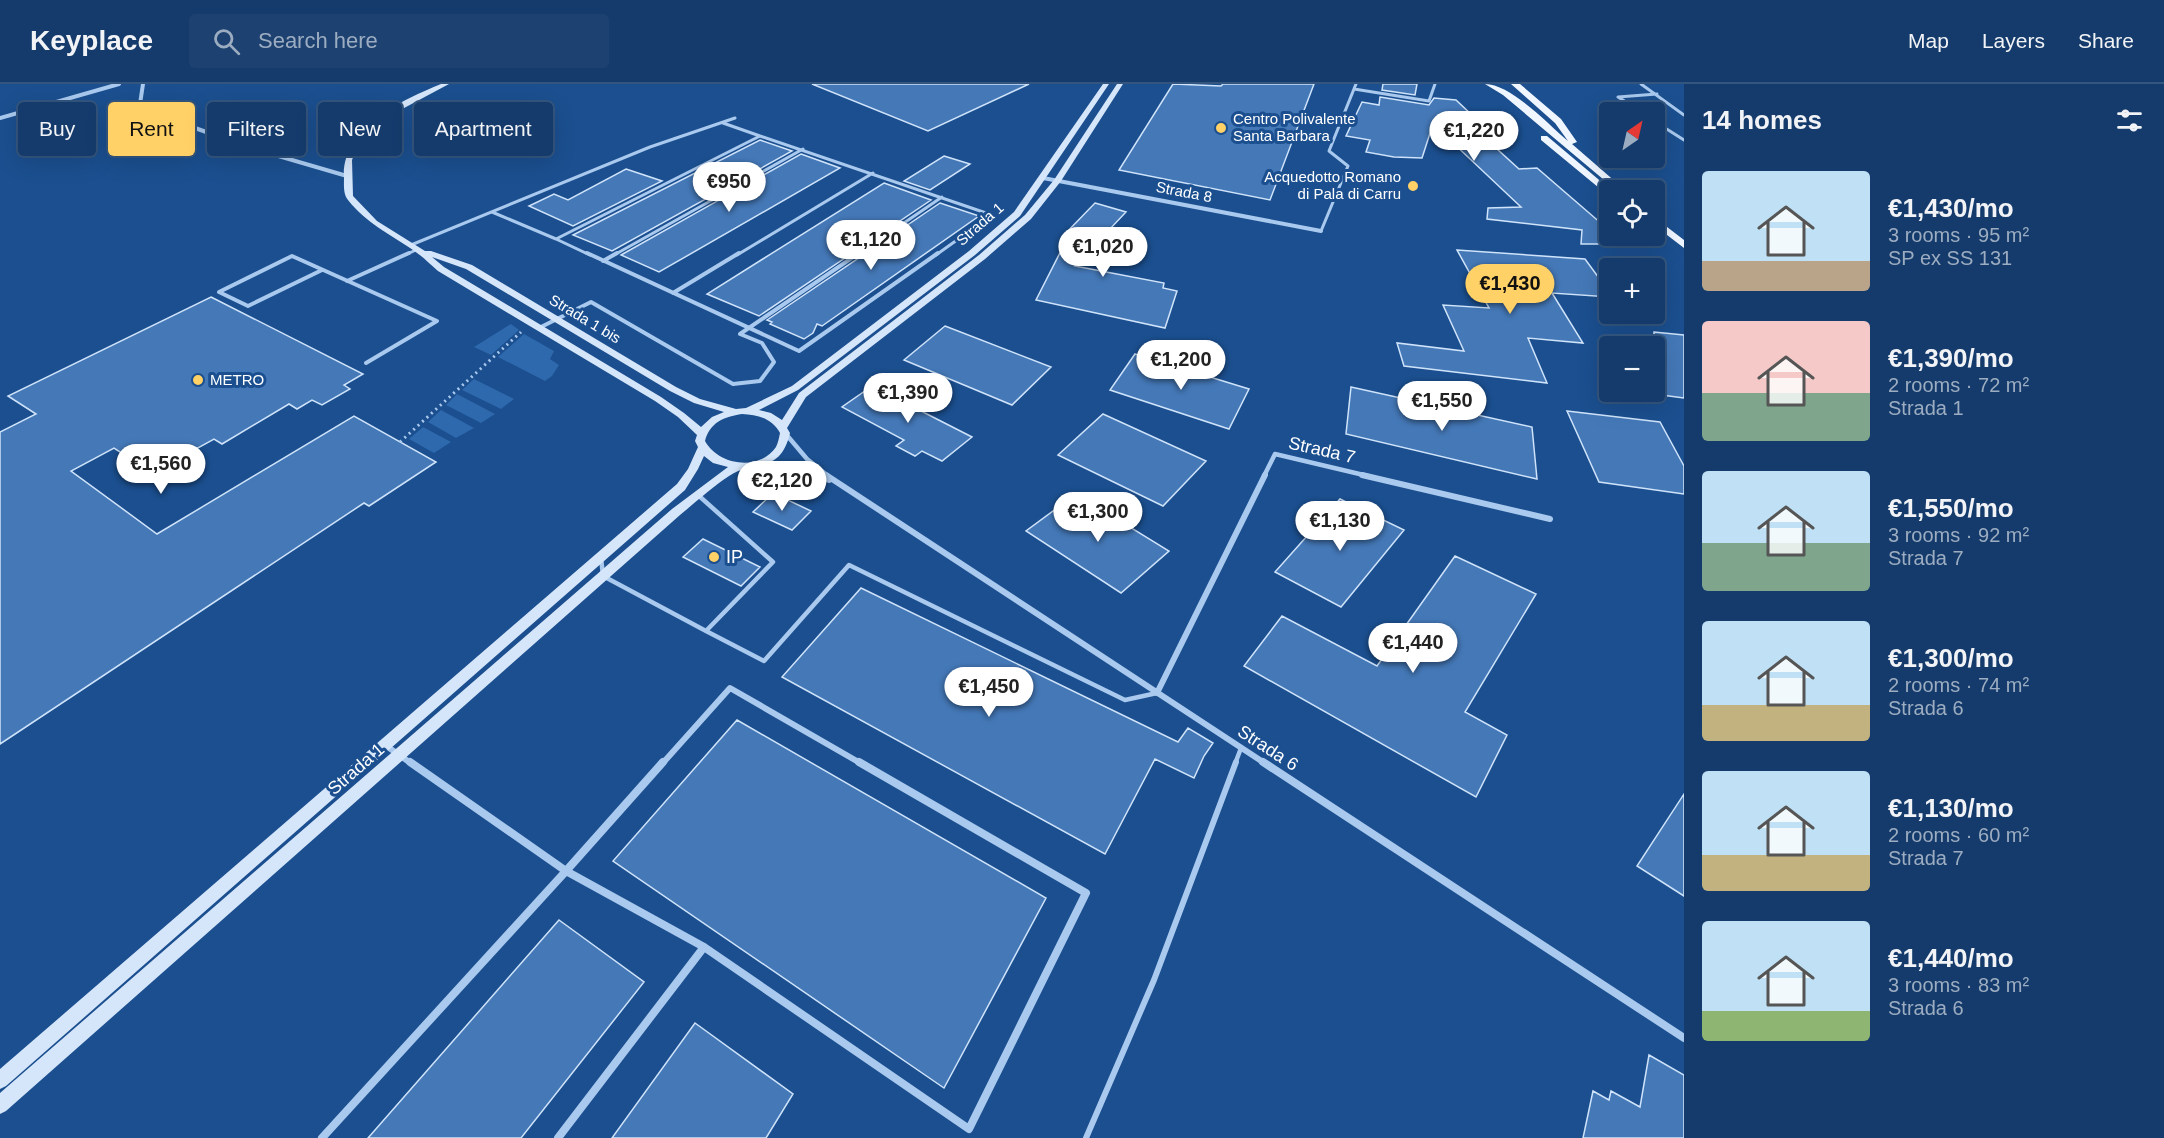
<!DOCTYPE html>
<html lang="en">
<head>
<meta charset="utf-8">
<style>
	body { margin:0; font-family:Arial,sans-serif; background:#1d4271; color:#f1f3f6; height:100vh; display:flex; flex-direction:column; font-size:22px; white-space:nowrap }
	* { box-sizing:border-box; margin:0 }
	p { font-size:20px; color:#9dadc1 }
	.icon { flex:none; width:33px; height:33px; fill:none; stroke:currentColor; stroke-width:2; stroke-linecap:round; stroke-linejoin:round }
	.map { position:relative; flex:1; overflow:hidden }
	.sheet { display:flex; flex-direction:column; background:#143b6b; width:480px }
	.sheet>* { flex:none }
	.banner { position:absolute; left:18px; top:18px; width:570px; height:54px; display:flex; gap:12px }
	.needle { width:39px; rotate:34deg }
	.fabs { position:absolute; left:1599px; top:18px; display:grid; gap:12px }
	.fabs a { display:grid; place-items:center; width:66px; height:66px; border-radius:6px; background:#143b6b; box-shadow:0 6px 24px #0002,0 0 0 2px #33557e; font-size:30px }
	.price { position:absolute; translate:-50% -51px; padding:0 14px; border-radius:21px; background:#fff; color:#222; font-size:20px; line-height:39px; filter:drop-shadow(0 2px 3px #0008) }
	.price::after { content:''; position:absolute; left:50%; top:36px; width:18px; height:14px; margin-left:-9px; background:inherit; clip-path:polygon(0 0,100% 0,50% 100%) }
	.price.selected { background:#ffd166; color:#111 }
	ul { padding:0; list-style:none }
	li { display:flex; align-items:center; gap:18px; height:150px; padding:0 18px }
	li span { display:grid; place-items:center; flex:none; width:168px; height:120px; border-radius:6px; color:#555 }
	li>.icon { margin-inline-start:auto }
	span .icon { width:72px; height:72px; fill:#fffc; stroke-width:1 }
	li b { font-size:26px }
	h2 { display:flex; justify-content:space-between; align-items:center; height:72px; padding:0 18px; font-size:26px }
	.pill { padding:0 21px; border-radius:6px; background:#143b6b; box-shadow:0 6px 24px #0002,0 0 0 2px #33557e; font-size:21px; line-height:54px }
	.pill.selected { background:#ffd166; color:#111 }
	header { display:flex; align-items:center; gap:36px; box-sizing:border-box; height:84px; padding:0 30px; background:#143b6b; border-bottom:2px solid #33557e }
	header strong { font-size:28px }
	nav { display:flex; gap:33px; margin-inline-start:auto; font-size:21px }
	.search { width:420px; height:54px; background:#1d4271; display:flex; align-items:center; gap:15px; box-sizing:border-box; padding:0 21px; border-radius:6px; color:#9dadc1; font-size:22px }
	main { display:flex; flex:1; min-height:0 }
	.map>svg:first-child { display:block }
	.green { fill:#2e69ad }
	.building { fill:#4478b7; stroke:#cfe3fa; stroke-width:1.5 }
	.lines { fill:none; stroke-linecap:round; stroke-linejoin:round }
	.path { stroke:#a9c9ee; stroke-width:3; stroke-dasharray:2 4; stroke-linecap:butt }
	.lane-far3 { stroke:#a9c9ee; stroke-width:3 }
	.lane-far2 { stroke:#a9c9ee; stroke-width:4 }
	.lane-far1 { stroke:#a9c9ee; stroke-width:4.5 }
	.lane { stroke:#a9c9ee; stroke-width:6 }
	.street-far3 { stroke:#a9c9ee; stroke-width:4 }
	.street-far2 { stroke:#a9c9ee; stroke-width:4.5 }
	.street-far1 { stroke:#a9c9ee; stroke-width:6 }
	.street { stroke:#a9c9ee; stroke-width:8 }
	.secondary { fill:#d6e6fa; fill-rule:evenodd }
	.primary { fill:#f0f6ff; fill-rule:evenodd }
	.poi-dot { fill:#ffd166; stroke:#1b4f8f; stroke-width:2 }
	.labels { text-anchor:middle; stroke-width:6; stroke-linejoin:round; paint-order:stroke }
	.far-poi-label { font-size:15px; fill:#fff; stroke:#1b4f8f; text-anchor:start }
	.far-street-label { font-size:15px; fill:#fff; stroke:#1b4f8f }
	.street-label { font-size:18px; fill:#fff; stroke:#1b4f8f }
	.poi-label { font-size:18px; fill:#fff; stroke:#1b4f8f; text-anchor:start }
</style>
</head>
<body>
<header>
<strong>Keyplace</strong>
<div class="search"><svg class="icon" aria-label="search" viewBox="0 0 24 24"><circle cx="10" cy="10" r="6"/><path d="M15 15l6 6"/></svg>Search here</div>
<nav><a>Map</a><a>Layers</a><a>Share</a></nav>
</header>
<main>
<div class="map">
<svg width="1684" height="1054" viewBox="0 0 1684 1054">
	<rect width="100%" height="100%" fill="#1b4f8f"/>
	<path class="green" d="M511,240l8,6 -28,25 -17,-8z
		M524,250l30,17 -4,8 9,6 -7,11 -7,5 -47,-24z
		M474,295l40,20 -13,10 -39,-19z
		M457,310l38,20 -14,9 -35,-18z
		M441,326l33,18 -18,10 -28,-16z
		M423,343l28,15 -17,11 -25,-14z"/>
	<path class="building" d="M812,0h217l-101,47z
		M1173,0l48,2 2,-2h91l-44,116 -151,-30z
		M1383,0h34l-2,11 -33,-5z
		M1380,13l49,8 5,-7 22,2 19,18h-12l56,51 18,-1 73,63v5h5l9,8h-43l1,-14 -95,-11 1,-11 33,-1 -88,-83 -11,34 -28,-1 -28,-5 4,-12 -24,-4 16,-34 17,3z
		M760,56l32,11 -180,100 -39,-16z
		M801,70l39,14 -181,104 -38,-17z
		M944,72l26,8 -40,26 -26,-9z
		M626,85l36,12 -89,45 -44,-20 25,-12 14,6z
		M884,99l47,17 -172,116 -52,-22z
		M940,119l39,13 -157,110 -5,-2 -4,9 -9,6 -34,-15 2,-2 -5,-2z
		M1095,119l31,9 -51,54 89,17 -1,5 14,3 -12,37 -129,-28 32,-63 -5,-1z
		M1457,166l128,9 25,34v4l-58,-4 31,50 -55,-5 19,45 -143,-17 -7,-23 67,8 -21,-46 46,3z
		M211,213l152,77 -19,11 6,4 -28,16 -10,-5 -15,9 -8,-5 -67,40 -8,-5 -47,26 -11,-7 -14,8 -28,-18 -43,23 86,63 197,-118 82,46 -67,44 -5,-3 -364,241v-312l36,-18 -28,-18z
		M945,242l106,41 -39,38 -108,-45z
		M1654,248l30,3v63l-30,-4z
		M1135,270l114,35 -20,40 -119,-39z
		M872,302l100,51 -30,24 -20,-10 -7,5 -19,-10 8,-6 -62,-33z
		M1351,303l181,40 5,52 -191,-45z
		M1567,327l93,11 24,44v28l-85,-12z
		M1103,330l103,47 -43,45 -105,-51z
		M773,409l38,18 -19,19 -39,-18z
		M1076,410l93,57 -48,42 -95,-62z
		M1340,415l64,31 -63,77 -66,-35z
		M703,455l57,28 -19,19 -58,-29z
		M1455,472l81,38 -71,118 42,23 -31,62 -232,-131 38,-50 95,50z
		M861,504l317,154 10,-14 25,15 -9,13 -10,22 -39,-19 -50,95 -323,-177z
		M737,636l309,178 -102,190 -331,-227z
		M1684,710v102l-47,-30z
		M559,836l85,62 -123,156h-153z
		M695,939l98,71 -27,44h-154z
		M1649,971l35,20v63h-101l10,-47 16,9 2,-9 29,16z"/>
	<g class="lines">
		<path class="path" d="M400,358l121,-110"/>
		<path class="lane-far3" d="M1641,0l43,31
			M1354,5l75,12 6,-17
			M1642,28l-24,-15 39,-3
			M1654,37l30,19
			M723,39l37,13
			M760,52l232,79 -56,40
			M492,128l64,27
			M1321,147l27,-65 -19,-15 27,-67
			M411,161l239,-98 85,-29
			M405,171l13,-6
			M590,171l-34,-16 204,-103
			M614,171l189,-106
			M737,171l136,-82
			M857,171l85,-58"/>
		<path class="lane-far2" d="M587,169l212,98 139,-98
			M603,177l14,-8
			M322,186l-74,36 -29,-14 73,-36 145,65 -71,42
			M347,197l62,-28
			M673,209l66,-40
			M539,244l52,-26 142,82 27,-3 14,-19 -12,-19 -22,-9 119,-81"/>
		<path class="lane-far1" d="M601,473l2,19 103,55 67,-69 -75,-67
			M706,547l58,30 85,-96 276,135 32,-7
			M1235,680l6,-16"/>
		<path class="lane" d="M1086,1054l68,-158 82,-218"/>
		<path class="street-far3" d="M143,0l-3,20 10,8 104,37 93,27
			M0,34l119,-34
			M1043,94l278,53"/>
		<path class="street-far2" d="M785,349l22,26 21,17
			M760,378l46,9 13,5
			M1264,392l11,-22 93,22"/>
		<path class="street-far1" d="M815,391l14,5
			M826,391l440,289
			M1362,391l188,44
			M1157,609l108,-218
			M385,661l27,19
			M662,680l68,-76 132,76"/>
		<path class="street" d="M410,678l156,109
			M1263,678l421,276
			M566,787l138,76 265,182 117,-236 -227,-131
			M566,787l97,-109
			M322,1054l244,-267
			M558,1054l146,-191"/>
		<path class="secondary" d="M441,0h8l-58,31 -26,22 -8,11 -5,12 1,36 24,25 48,30h6l41,14 204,122 24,12 36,10 10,-1 46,-22 177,-135 45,-39 89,-128h6l-89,132 -45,39 -177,135 -39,20 12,3 11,7 17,-27 180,-138 46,-40 29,-35 63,-96h6l-62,97 -30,38 -46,40 -179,138 -19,31 3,5c-10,42 -35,26 -61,43 -17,11 -33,26 -49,39l-674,596 -6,3v-21l672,-584 56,-42 -15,-4 -9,-7 -6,13 -13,21 -679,596 -6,3v-20l677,-585 11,-15 10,-22 -3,-6 2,-6 -19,-18 -23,-16 -217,-130c-8,-7 -16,-15 -25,-21 -23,-16 -47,-27 -65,-50 -5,-6 -4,-16 -4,-22 -3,-50 58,-78 97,-94zM432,173l34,12 204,122 24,12 30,9 -12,5 -11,10 -17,-14 -23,-16 -217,-130zM742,330c16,1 30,4 38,19 -1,5 -2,10 -4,14 -17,25 -58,18 -71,-6 5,-19 19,-24 37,-27z"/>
		<path class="primary" d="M1485,0c26,0 63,40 83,57l-13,-18 -44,-39h9l41,35 16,23 -5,2 53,46h-9l-113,-95z
			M1541,52h6l64,54h-1v7l-69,-57z
			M1654,133l30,23v8l-30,-23z"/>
	</g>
	<g class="poi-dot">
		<circle cx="1221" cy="44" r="6"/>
		<circle cx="1413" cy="102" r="6"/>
		<circle cx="198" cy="296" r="6"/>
		<circle cx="714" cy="473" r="6"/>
	</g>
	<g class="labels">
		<g class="far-poi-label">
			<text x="1233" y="40">Centro Polivalente<tspan x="1233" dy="17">Santa Barbara</tspan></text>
			<text x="1401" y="98" text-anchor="end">Acquedotto Romano<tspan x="1401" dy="17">di Pala di Carru</tspan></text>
			<text x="210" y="301">METRO</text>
		</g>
		<g class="far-street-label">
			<text transform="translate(1184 108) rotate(11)" y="5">Strada 8</text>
			<text transform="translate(980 140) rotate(-41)" y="5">Strada 1</text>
			<text transform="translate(585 235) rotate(31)" y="5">Strada 1 bis</text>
		</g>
		<g class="street-label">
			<text transform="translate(1322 366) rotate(13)" y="6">Strada 7</text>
			<text transform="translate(1268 664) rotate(33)" y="6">Strada 6</text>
			<text transform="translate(356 685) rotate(-41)" y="6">Strada 1</text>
		</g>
		<g class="poi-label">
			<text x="726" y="479">IP</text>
		</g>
	</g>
</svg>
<div class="fabs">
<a><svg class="needle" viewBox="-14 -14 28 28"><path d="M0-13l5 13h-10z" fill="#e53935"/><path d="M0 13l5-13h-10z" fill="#9dadc1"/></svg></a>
<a><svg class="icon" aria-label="locate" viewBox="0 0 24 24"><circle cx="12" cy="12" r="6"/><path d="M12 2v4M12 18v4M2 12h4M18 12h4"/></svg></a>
<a>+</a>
<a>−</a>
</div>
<b class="price" style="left:1474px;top:78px">€1,220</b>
<b class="price" style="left:729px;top:129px">€950</b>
<b class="price" style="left:871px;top:187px">€1,120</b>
<b class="price" style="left:1103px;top:194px">€1,020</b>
<b class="price selected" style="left:1510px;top:231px">€1,430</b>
<b class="price" style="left:1181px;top:307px">€1,200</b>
<b class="price" style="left:908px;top:340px">€1,390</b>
<b class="price" style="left:1442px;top:348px">€1,550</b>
<b class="price" style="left:161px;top:411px">€1,560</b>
<b class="price" style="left:782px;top:428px">€2,120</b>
<b class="price" style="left:1098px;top:459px">€1,300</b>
<b class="price" style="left:1340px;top:468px">€1,130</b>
<b class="price" style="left:1413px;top:590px">€1,440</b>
<b class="price" style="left:989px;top:634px">€1,450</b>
<div class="banner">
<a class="pill">Buy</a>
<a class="pill selected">Rent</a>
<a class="pill">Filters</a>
<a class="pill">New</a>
<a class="pill">Apartment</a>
</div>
</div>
<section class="sheet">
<h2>14 homes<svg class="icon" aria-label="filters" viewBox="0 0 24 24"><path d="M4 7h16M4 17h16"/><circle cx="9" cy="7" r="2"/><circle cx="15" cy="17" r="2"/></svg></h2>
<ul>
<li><span style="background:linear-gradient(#bfe0f5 75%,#b9a48a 0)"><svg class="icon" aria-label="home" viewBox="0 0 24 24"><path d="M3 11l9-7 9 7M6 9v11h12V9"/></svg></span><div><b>€1,430/mo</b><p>3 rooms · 95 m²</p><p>SP ex SS 131</p></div></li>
<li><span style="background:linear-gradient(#f6c9c9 60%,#7fa58c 0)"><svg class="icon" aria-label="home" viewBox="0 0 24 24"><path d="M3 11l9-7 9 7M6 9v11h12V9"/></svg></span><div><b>€1,390/mo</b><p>2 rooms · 72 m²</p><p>Strada 1</p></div></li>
<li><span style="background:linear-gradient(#bfe0f5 60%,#7fa58c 0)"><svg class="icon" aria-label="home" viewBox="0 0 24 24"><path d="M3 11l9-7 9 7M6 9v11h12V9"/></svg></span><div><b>€1,550/mo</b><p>3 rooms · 92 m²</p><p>Strada 7</p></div></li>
<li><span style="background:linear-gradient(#bfe0f5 70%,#c2b280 0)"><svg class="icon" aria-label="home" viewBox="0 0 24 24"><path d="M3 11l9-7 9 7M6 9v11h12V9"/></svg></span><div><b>€1,300/mo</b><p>2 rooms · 74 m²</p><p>Strada 6</p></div></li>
<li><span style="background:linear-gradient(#bfe0f5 70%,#c2b280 0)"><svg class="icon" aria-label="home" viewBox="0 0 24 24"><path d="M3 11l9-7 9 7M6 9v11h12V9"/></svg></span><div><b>€1,130/mo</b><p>2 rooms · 60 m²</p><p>Strada 7</p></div></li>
<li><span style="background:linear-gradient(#bfe0f5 75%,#8fb573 0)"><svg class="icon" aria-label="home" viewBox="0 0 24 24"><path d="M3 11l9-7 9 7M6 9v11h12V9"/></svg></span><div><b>€1,440/mo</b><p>3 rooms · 83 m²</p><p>Strada 6</p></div></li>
</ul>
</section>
</main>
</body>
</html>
